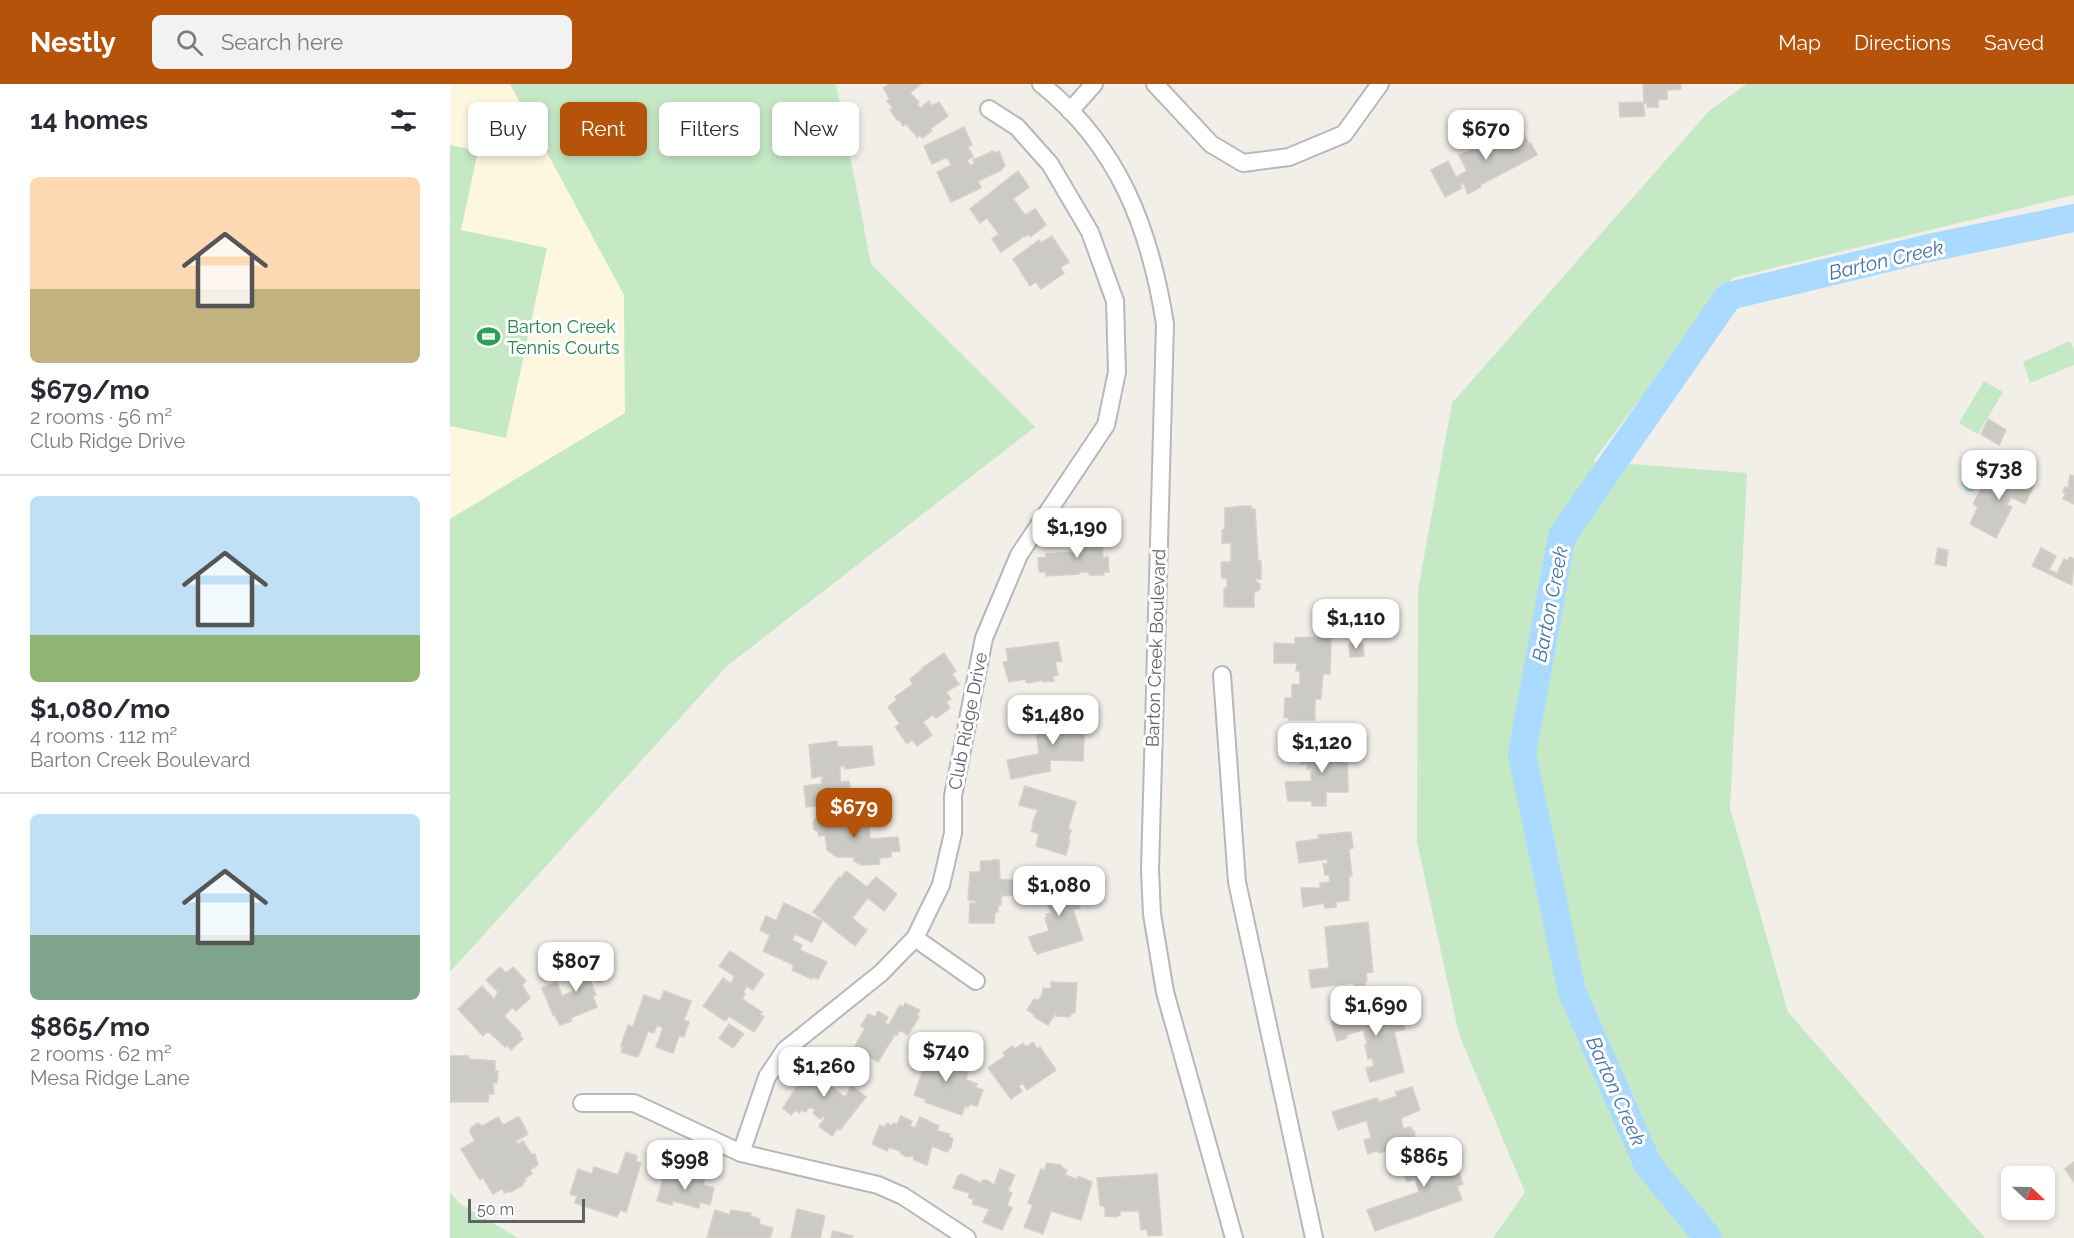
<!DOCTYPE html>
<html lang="en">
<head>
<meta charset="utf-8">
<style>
	body { margin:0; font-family:Raleway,sans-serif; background:#f2f2f3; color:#2b2b33; height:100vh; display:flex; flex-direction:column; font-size:22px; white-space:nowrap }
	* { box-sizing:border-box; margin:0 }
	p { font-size:20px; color:#7c7c81 }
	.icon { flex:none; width:33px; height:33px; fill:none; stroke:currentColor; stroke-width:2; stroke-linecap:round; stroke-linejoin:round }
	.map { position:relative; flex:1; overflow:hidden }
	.drawer { display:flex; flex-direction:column; background:#fff; width:450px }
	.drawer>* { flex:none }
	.hud { position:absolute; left:18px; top:18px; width:570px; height:54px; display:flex; gap:12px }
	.needle { width:39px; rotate:112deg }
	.fabs { position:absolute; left:1551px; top:1082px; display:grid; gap:12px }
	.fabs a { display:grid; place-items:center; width:54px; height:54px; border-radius:9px; background:#fff; box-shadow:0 3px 9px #0003; font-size:30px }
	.scale { position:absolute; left:18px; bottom:15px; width:117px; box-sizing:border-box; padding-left:6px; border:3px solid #5f6368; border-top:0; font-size:16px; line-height:21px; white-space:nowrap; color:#5f6368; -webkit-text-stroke:4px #fff; paint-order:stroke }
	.price { position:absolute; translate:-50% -51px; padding:0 14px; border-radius:12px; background:#fff; color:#222; font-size:20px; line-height:39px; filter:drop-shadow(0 2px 3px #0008) }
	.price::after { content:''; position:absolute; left:50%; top:36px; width:18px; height:14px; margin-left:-9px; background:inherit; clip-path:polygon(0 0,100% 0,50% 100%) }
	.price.active { background:#b45309; color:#fff }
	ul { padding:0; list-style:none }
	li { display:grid; align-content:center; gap:12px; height:318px; padding:0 30px }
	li+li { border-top:2px solid #e1e1e2 }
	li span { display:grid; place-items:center; height:186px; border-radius:9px; color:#555 }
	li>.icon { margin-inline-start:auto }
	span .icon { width:108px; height:108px; fill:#fffc; stroke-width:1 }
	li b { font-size:26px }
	h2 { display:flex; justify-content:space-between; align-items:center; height:72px; padding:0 30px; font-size:26px }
	.tag { padding:0 21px; border-radius:9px; background:#fff; box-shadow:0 3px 9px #0003; font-size:21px; line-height:54px }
	.tag.active { background:#b45309; color:#fff }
	header { display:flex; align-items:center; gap:36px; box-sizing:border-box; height:84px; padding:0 30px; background:#b45309; color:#fff }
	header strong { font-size:28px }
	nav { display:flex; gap:33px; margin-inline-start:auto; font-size:21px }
	.search { width:420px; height:54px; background:#f2f2f3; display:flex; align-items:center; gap:15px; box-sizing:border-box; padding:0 21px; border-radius:9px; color:#7c7c81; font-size:22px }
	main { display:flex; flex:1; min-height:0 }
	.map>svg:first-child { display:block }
	.commercial { fill:#fef7e0 }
	.green { fill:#c5e8c5 }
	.water { fill:#aadaff }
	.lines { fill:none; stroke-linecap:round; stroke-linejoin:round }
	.river { stroke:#aadaff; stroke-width:28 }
	.building { fill:#cccac5; stroke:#d6d1c6; stroke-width:1.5 }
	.minor-casing { stroke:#b5b8bc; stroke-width:20 }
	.minor { stroke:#fff; stroke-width:16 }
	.labels { text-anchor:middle; stroke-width:6; stroke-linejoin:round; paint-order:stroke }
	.leisure-label { font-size:18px; fill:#27864d; stroke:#fff; text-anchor:start }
	.street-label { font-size:18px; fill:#5f6368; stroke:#fff }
	.water-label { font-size:20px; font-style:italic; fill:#4174aa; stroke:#fff }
</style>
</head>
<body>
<header>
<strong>Nestly</strong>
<div class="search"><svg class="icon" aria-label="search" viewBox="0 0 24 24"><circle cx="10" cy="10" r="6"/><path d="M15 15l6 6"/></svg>Search here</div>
<nav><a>Map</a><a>Directions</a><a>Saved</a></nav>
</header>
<main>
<section class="drawer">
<h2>14 homes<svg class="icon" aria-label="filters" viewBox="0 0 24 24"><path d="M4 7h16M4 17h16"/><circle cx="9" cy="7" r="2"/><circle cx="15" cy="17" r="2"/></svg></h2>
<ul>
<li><span style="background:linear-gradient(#ffd9b3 60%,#c2b280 0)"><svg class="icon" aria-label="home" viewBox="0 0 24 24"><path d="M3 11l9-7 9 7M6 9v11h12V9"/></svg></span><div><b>$679/mo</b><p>2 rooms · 56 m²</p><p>Club Ridge Drive</p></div></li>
<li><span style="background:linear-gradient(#bfe0f5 75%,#8fb573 0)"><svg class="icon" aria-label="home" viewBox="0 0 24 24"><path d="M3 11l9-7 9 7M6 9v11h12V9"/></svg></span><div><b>$1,080/mo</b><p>4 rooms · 112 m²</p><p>Barton Creek Boulevard</p></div></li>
<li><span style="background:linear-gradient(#bfe0f5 65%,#7fa58c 0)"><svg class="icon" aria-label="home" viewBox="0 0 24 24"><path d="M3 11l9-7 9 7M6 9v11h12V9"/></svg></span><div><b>$865/mo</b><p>2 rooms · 62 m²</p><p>Mesa Ridge Lane</p></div></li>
</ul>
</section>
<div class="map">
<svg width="1624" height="1154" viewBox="0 0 1624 1154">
	<rect width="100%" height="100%" fill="#f1efe8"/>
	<path class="commercial" d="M0,0h60l114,211 1,118 -175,106z"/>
	<path class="green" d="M60,0h326l35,180 164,163 -308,239 -277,306v-453l175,-106 -1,-118z
		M1297,0h327v111l-342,83 -139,183 154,12 -17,335 58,204 197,226h-492l32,-46 -66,-158 -42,-192 1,-252 34,-187 257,-292z
		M0,61l28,6 -17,79 86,18 -41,190 -56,-12z
		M1620,257l4,8v16l-44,18 -7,-21z
		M1534,297l19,11 -25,42 -19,-11z
		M0,1108l9,11 59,35h-68z"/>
	<path class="water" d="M1524,381l8,2 2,4 -11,20h-6l-6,-7c2,-9 6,-15 13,-19z"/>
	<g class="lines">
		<path class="river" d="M1258,1154l-60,-73 -76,-173 -50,-238 40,-218 167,-240 200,-48 145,-30"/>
	</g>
	<path class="building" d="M439,0h32l-11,9 9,9 -2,2 3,4 9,-7 3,5 7,-4 9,14 -18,13 2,2 -10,7 -2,-3 -3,2 -11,-13 -3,2 -4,-7 -2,1 -7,-10 3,-2 -6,-7 3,-2 -7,-11z
		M1193,0h37l1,5 -14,1v9l-9,1v7h-11v-4h-3z
		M1193,18l2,14 -25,1 -1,-14z
		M1065,41l5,8 3,-1 6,12 2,-1 6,12 -57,30 1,2 -13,7 -5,-11 -3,1 2,4 -17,9 -14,-27 17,-9 8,16 11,-6 -8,-16 21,-9 -5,-9 11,-5 4,8z
		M514,43l8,18 -4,2 5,10 -6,3 3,6 5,-3 -2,-3 20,-9 1,2 5,-2 6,15 -4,2 1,2 -24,11 3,7 -30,14 -14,-30 14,-7 -4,-8 -15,7 -8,-18z
		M568,87l11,16 -16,12 12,16 10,-6 2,2 9,14 -16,12 -1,-3 -6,3 -22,15 -9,-13 7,-5 -12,-16 -7,5 -10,-14z
		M602,152l17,26 -9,6 4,5 -23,16 -5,-7 -6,4 -17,-27 26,-19 2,3z
		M1538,335l18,11 -7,15 -18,-11z
		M1548,383l36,18 -9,19 -14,-7 -4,8 5,2 -16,31 -26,-14 8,-17 -5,-3 12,-23 5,2z
		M1620,391l4,1v28l-11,-5 3,-6 -3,-1 2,-5 3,1z
		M792,422h9v3h4l3,52h3v18h-5v2l4,3v5l-6,4v14h-27l-3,-1v-18h3v-10h-5l-1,-12 1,-4h9v-19h-9v-13l3,-1v-21z
		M642,450v5h10l1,19 5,-1 1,15h-6l1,3h-14l-3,-3h-8v2l-33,2v-4h-7l-1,-14 8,-1v-3l29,-2v-17z
		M1488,464l10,2 -2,16 -11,-2z
		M1591,464l15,8 -7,14 8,3 7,-14 4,2 2,-4 4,2 -2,26 -40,-19z
		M861,553l20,2 -1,35h-7l-2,25h-6v21h-26v-2l-5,-1 1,-19h7v-14l8,1v-14h-4l1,-8h-23v-20l21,1v-6z
		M608,558l4,19 -7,1 3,13 -5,1 1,5 -11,1v-2l-15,3 -2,-1 -1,-3 -16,3 -6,-20 5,-1 -2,-12z
		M899,560h14l1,12 -14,1z
		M494,569l12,18 -4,3 7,10 -13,8 5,7 -5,3 4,6 -14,10 -3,-3 -10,7 9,13 -15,11 -5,-6 -5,4 -12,-17 5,-3 -12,-17 9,-7 -2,-3 18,-13 -3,-5 13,-10 -1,-1z
		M600,630l35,2 -2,45 -33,-1v11l-39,8 -4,-19 32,-6 -2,-17 3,-12 9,1z
		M387,657l1,6 34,-1 2,19 -29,4v-3h-5v16l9,-1 3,19 -10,2v2l-36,3 -2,-21 17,-2 1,-6v-2l-10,2 -3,-33z
		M874,658h23l1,50h-22v14h-14v-5h-24l-3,-19 26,-1v-12h-4v-5h-6v-14l24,-1z
		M575,702l51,16 -8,27 3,1 -3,10h2l-4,15 -30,-9 3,-12 -8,-3 3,-7h-2l6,-14 -19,-5z
		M410,727l1,16 8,-1 1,12 -2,1 30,-2 2,14 -9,1v5l-12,1 1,6 -19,1 -7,-4v-4h-17l-10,-7 -2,-15 -6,1 -1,-4 -4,-3 -1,-6 2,-4 14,-1 -1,-4z
		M901,748l2,16 -4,1 3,27h-3v24l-13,2v5l-11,1 -1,-5 -21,4 -2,-19h19v-5l10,-1 -1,-7h-4l-2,-11h5l-1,-5 -28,4 -3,-21 23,-3 -1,-4z
		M542,776h7l1,19 16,2 -1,14 -14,1v9h-3v7h-3l-1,11h-25l1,-20h6l1,-2 -9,-1 2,-28h10l1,-11h10z
		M396,787l21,16 9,-10 21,17 -13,17 -16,-13 -16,20 15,12 -12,16 -42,-34 26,-35 2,1z
		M628,794l4,14 -6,1 4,15 -7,2 10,30 -46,14 -1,-4 -2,1 -5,-14 20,-6 -4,-13 2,-1 -1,-3 5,-1 -4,-10 -5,1 -4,-14z
		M334,819l38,18 -10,21 -17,-8 -3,6 10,5 -2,5 27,12 -9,17 -5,-2 -1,2 -20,-9 2,-5 -31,-14 7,-16 -10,-5 6,-14 10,5z
		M918,838l5,50 -7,1 1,8h-2v4l-11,1 -1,-3 -42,5 -2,-18 20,-2 -4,-41z
		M280,867l34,23 -11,16 -6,-4 -4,6 2,2 -3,5 20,13 -2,2 4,3 -10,15 -25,-16 -4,5 -22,-15 20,-28 7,5 2,-1 2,-6 -15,-10z
		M140,873l5,1v-1l14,7 -7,17 -2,1 -9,-4 -1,2 6,15 -3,1 4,11 -26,11 1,3 -12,4 -6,-11 -1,1 -11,-27 15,-6 5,14 12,-5 -5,-11 15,-6 2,-5 -2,-1z
		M50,883l6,6 7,-6 13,14 -4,4 8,13 -14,13 -4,-4 -8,9 17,17 -2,2 4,4 -12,11 -4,-5 -2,2 -17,-16 -5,5 -25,-27 24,-23 12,13 4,-7 -12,-12z
		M601,898l26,1 -2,30h-4l-1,4 -14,-1v-4l-8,13 -14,-8 1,-2 -8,-5 7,-11 5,1 3,-5 1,-7 8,1z
		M214,907l27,10 -7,19 5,2 -5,15 -5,-1 -6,17 -17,-6 7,-19 -6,-3 -3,8 -6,-2 -8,22 -3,4 -16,-5 2,-5 -2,-1 7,-21 5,2 11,-32 16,6z
		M944,915l11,30 -11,3 10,40 -34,10 -4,-14 8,-2 -2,-8 -4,1 -3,-14 2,-1 -4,-14 -17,5 1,3 -10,3 -6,-19 25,-7 -1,-6z
		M455,919l15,7 -3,5 2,2 -11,18 -8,-5 -3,5 -2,-1 -17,28 -24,-14 11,-20 -4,-2 7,-12 7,3 3,-6 10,6 -3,6 4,2 11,-20 3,2z
		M279,940l15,10 -11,14 -14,-10z
		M484,956l19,6 -7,19 -4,-1 -2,6 13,3 2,-5 13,5 -2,7 11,4 -2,3 8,3 -6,16 -7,-2 -2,3 -3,-1 -3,9 -37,-13v-3l-11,-4z
		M583,958l4,7 3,-2 16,23 -29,20 -4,-7 -4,3 3,5 -11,8 -23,-31 17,-12 -2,-3 9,-7 3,3 8,-6 3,4z
		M0,972h19v3l26,2v10h3l-1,12h-4l1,11h-5l-1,8h-38z
		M365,975l7,5 1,-2 13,10 -9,11 18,14 7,-11 14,11 -26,33 -2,-2 -6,8 -13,-10 6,-8 -2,-2 -3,3 -7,-6 2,-3 -5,-3 -5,5 -3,-2 -3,3 -4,-3 -4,5 -8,-7 21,-32 2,2 3,-4 -3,-3z
		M962,1003l8,23 -19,8 2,11 7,-2 5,6 -1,6 -12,4 1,3 -24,7 -1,-3 -10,4 -4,-14 7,-2 -4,-18 -29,10 -6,-18 45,-14 2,4 18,-6 -2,-4z
		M451,1032l11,5 -2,5 5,2 5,-11 19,9 -2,5 13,3 -1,3 4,2 -2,8 -4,5 -15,-6 -5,19 -13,-5 -1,-4 -6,1 -6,-3 -1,-3 -11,-4 -2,4 -15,-7 8,-19 5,2 2,-4 5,3 1,-3 4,1z
		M48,1033l5,8 15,-8 3,3 7,14 -12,7 2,3 5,-3 8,13h4l3,11 -8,5 2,4 -7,4 1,3 -4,3 1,1 -12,7 -1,-1 -5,2 -3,-4 -9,5 -10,-16 -3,2 -19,-31 14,-8 -5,-9 1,-4 7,-5 4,3z
		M1006,1060l6,18 -6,2 7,20 -6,2 5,14 -87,31 -8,-21 52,-18 -4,-13 -8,3 -7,-18z
		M176,1068l11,4 -1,5 5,2 -15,49 -6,-2 -3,7 -42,-14 2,-7 -7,-2 8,-25 14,5 2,-7 24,8z
		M1624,1078v20l-9,-13z
		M597,1079l14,2 1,3 5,2 -2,5 12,4 1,-3 14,6 -11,38 -30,-9 -8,23 -19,-7 9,-22 -5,-2 13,-34 3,2z
		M550,1085l15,6 -7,16 4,2 -5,12 5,3 -10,22 -19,-8 6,-13 -17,-5 2,-5 -5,-1v-5l-16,-5 5,-12 3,-2 20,9 2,-3h4l7,5z
		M218,1088l21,6h6v-2l10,2 -2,7 11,3 -4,17 -10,-3 -1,6 -26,-7 -1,4 -15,-4 7,-26h3z
		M707,1090l5,61 -14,1 -1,-7 -6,1 -2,-19h-19v4l-4,2 -11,-1v-9l-5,-2 -3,-27z
		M347,1125l28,7 -5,22h-29z
		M265,1126l15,5 1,-5 20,3 -1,3 10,3 -1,5 14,4 -3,10h-63z
		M383,1147l20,5 -1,2h-20l-1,-1z"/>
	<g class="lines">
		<defs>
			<path id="minor" d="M591,0c78,62 109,145 124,240l-15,546 2,44 13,78 69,246
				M705,0l56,60 32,19 46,-6 55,-23 36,-50
				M620,27l24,-27
				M772,591l15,207 77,356
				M465,854l61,43
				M132,1019h52l107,50 137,32 25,11 64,42
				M291,1069l26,-76 18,-27 96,-77 34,-35 26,-53 12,-52v-37l31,-158 35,-83 87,-130 11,-53 -2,-71 -25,-69 -40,-68 -33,-37 -28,-18"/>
		</defs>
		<use href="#minor" class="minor-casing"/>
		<use href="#minor" class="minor"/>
	</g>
	<defs>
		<symbol id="stadium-bare" viewBox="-9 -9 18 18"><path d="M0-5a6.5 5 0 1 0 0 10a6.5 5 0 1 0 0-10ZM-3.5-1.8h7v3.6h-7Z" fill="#2e9e5b" stroke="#fff" stroke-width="2.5" paint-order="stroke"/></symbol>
	</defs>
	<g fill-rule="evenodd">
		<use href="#stadium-bare" x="22" y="236" width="33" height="33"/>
	</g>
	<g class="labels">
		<g class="leisure-label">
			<text x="57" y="249">Barton Creek<tspan x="57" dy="21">Tennis Courts</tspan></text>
		</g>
		<g class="street-label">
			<text transform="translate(706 564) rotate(-88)" y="6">Barton Creek Boulevard</text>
			<text transform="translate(518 637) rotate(-79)" y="6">Club Ridge Drive</text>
		</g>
		<g class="water-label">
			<text transform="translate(1436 176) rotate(-13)" y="7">Barton Creek</text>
			<text transform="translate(1100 520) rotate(-79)" y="7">Barton Creek</text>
			<text transform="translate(1166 1007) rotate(66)" y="7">Barton Creek</text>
		</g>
	</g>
</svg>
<div class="fabs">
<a><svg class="needle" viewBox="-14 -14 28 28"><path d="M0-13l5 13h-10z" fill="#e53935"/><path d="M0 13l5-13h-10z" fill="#7c7c81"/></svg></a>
</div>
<div class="scale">50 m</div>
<b class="price" style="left:1036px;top:77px">$670</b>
<b class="price" style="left:1549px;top:417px">$738</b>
<b class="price" style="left:627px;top:475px">$1,190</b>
<b class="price" style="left:906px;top:566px">$1,110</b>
<b class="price" style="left:603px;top:662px">$1,480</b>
<b class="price" style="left:872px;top:690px">$1,120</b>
<b class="price active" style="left:404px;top:755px">$679</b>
<b class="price" style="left:609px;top:833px">$1,080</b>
<b class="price" style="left:126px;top:909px">$807</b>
<b class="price" style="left:926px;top:953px">$1,690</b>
<b class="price" style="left:496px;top:999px">$740</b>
<b class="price" style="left:374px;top:1014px">$1,260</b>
<b class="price" style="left:974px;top:1104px">$865</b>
<b class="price" style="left:235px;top:1107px">$998</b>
<div class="hud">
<a class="tag">Buy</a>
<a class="tag active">Rent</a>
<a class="tag">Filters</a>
<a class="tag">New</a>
</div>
</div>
</main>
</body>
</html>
